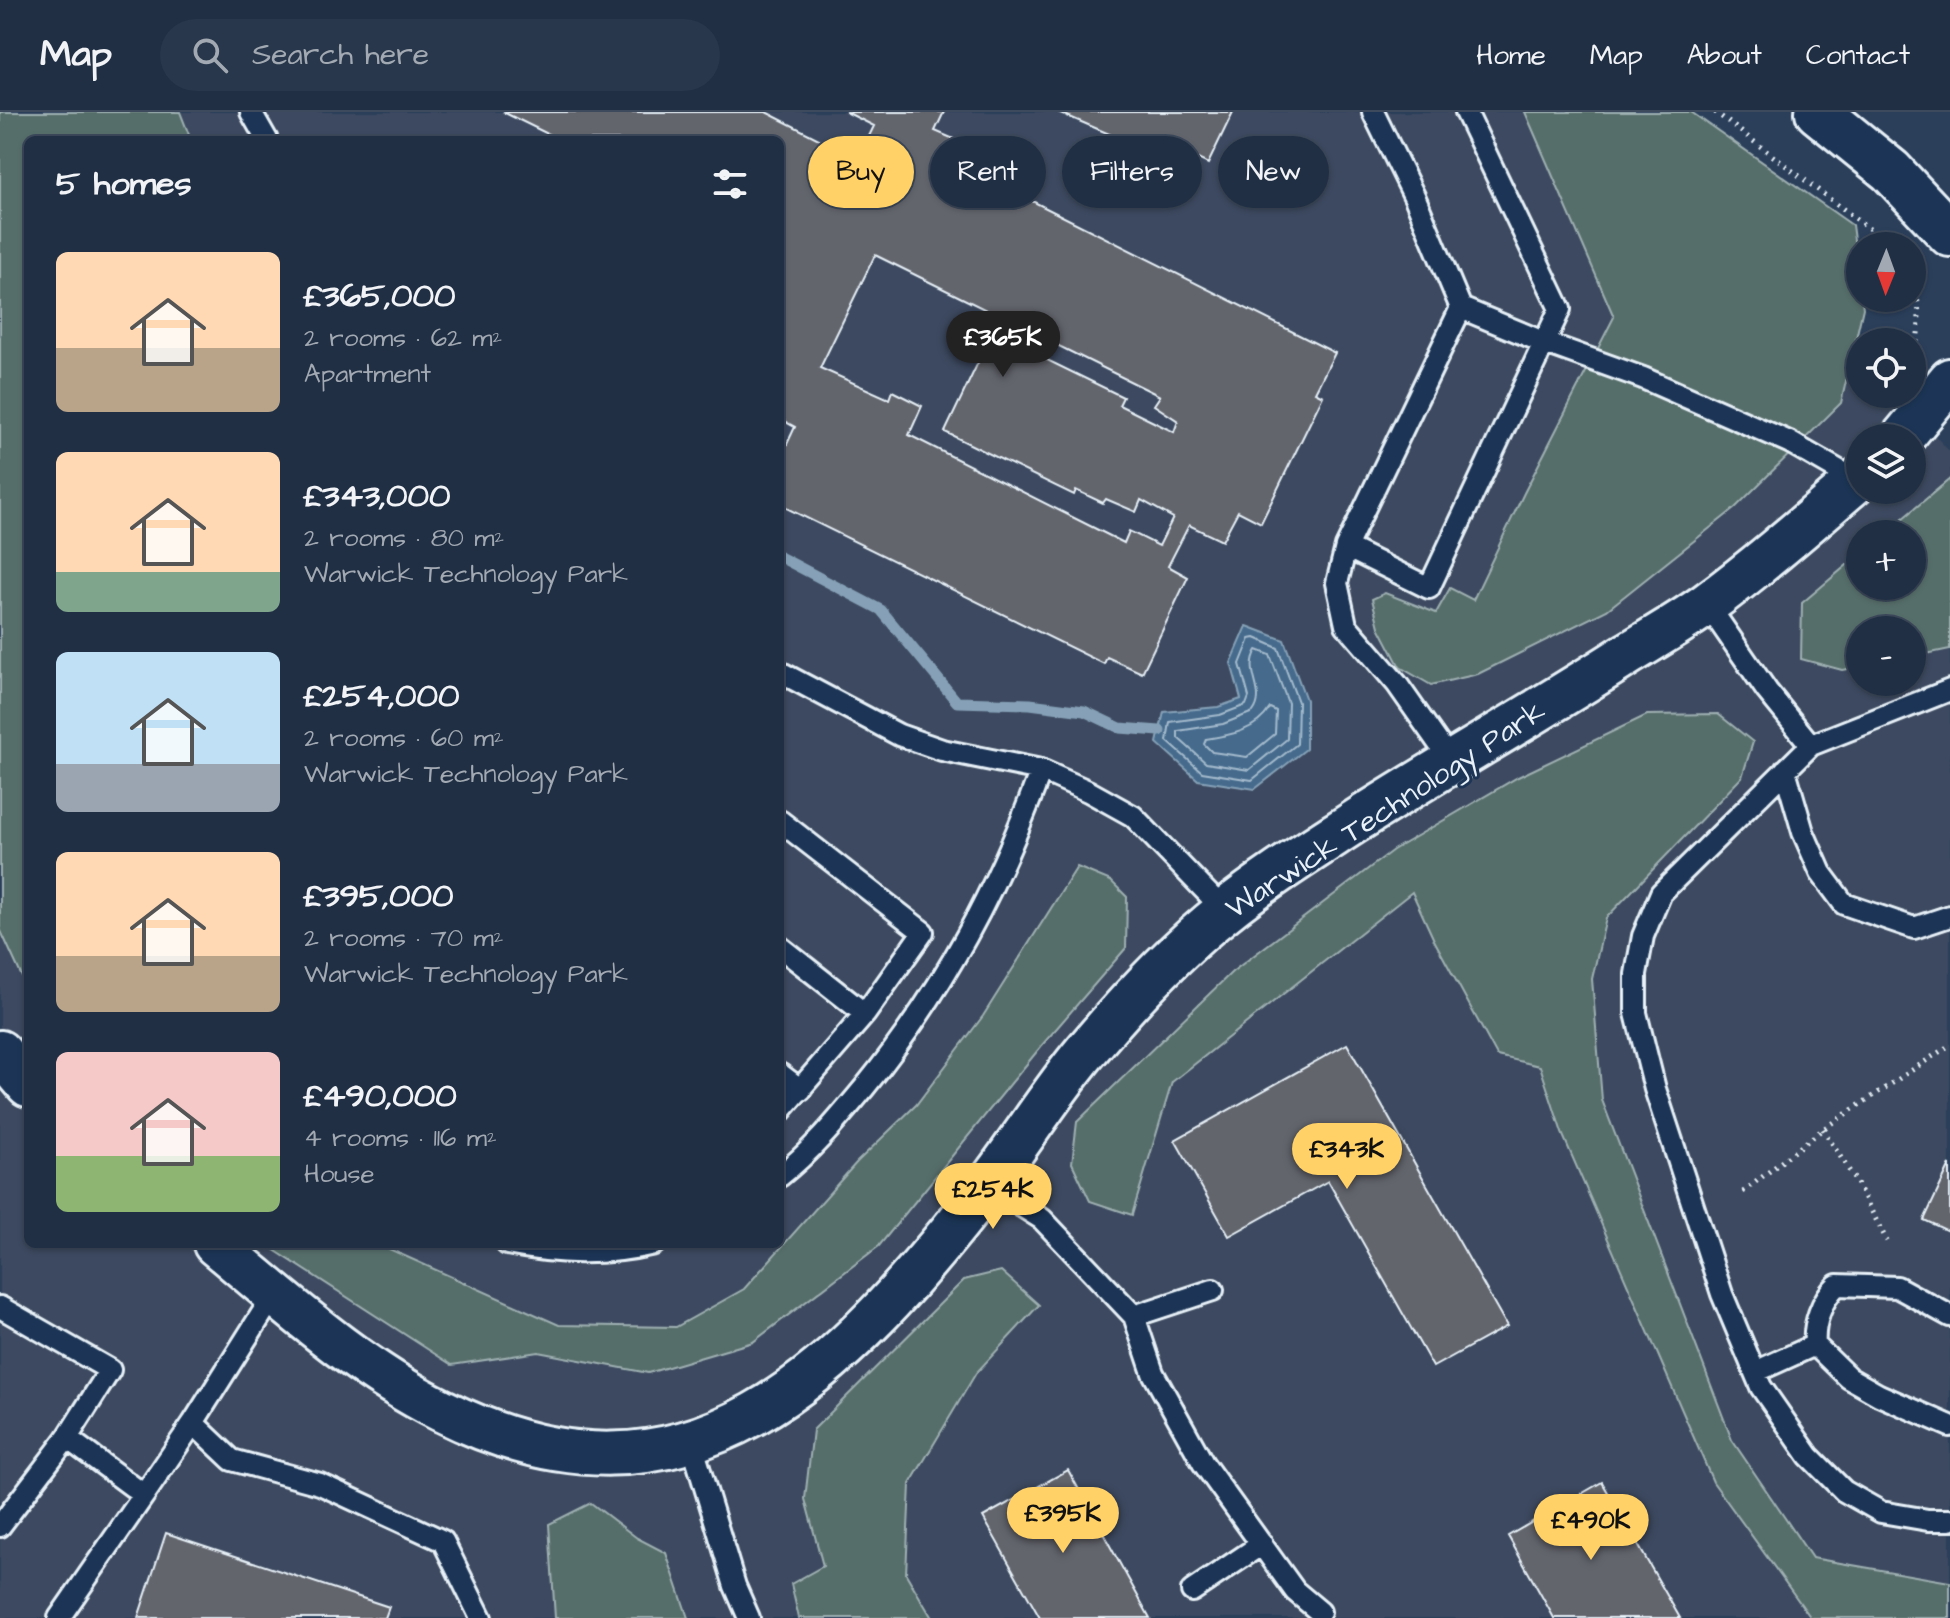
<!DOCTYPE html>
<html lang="en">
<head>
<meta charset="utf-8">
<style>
	body { margin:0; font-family:"Architects Daughter",sans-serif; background:#28374b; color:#f1f3f6; height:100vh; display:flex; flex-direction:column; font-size:30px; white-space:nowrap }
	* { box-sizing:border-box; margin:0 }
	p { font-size:26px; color:#a2a9b2 }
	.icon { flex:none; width:44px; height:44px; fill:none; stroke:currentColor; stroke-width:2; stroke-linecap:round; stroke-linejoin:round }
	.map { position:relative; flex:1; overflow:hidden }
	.drawer { position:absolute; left:24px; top:24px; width:760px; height:1112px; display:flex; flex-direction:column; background:#202f44; border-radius:12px; box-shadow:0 2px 6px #0004,0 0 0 2px #3d4a5d }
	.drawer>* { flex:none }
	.banner { position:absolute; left:808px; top:24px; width:760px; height:72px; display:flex; gap:16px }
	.needle { width:52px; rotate:181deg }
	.controls { position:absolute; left:1846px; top:120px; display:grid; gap:16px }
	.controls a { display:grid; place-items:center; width:80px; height:80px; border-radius:50%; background:#202f44; box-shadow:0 2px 6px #0004,0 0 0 2px #3d4a5d; font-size:40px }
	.price { position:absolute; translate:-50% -68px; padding:0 18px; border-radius:28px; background:#ffd166; color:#111; font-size:26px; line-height:52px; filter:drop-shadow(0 2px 4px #0008) }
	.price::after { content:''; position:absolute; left:50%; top:48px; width:24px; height:18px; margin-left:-12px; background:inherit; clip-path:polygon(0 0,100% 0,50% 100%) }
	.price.current { background:#222; color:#fff }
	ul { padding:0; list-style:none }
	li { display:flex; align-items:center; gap:24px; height:200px; padding:0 32px }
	li span { display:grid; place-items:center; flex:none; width:224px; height:160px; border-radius:12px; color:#555 }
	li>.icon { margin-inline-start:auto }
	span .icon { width:96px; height:96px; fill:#fffc; stroke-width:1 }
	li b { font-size:34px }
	h2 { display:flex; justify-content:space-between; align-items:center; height:96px; padding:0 32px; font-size:34px }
	.pill { padding:0 28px; border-radius:36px; background:#202f44; box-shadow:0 2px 6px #0004,0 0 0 2px #3d4a5d; font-size:28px; line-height:72px }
	.pill.current { background:#ffd166; color:#111 }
	header { display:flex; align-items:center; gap:48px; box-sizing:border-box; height:112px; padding:0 40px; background:#202f44; border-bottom:2px solid #3d4a5d }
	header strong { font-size:38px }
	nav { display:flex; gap:44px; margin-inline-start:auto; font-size:28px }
	.search { width:560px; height:72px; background:#28374b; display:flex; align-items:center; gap:20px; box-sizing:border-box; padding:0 28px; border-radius:44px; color:#a2a9b2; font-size:30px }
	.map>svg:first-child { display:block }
	.built { fill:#3c4a60; fill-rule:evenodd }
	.green { fill:#566e6b; stroke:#9fb0b2; stroke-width:2 }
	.water { fill:#446b8c; stroke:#86a1b7; stroke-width:2 }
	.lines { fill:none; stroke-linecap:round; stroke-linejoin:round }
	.shore { stroke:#a6bbcd; stroke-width:2 }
	.stream { stroke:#86a1b7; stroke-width:11 }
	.building { fill:#63656d; stroke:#e8f1f8; stroke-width:2; fill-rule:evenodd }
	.service-casing { stroke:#e8f1f8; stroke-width:26 }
	.minor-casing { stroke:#e8f1f8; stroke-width:48 }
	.tertiary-casing { stroke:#e8f1f8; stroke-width:50 }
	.path { stroke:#e8f1f8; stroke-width:5; stroke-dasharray:2 6; stroke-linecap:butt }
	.service { stroke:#1d3557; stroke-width:20 }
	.minor { stroke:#1d3557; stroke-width:42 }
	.tertiary { stroke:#1d3557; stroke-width:44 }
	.labels { text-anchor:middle; stroke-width:6; stroke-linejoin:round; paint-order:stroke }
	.street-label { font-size:30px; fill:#e8f1f8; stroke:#1d3557 }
</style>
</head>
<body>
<header>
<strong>Map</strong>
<div class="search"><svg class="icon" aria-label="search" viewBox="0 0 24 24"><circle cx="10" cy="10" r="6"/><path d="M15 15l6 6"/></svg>Search here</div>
<nav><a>Home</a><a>Map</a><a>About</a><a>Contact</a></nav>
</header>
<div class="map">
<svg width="1950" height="1506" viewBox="0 0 1950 1506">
	<rect width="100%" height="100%" fill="#2b3f5b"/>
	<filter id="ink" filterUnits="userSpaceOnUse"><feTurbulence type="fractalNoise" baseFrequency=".0125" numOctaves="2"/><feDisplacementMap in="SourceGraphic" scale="16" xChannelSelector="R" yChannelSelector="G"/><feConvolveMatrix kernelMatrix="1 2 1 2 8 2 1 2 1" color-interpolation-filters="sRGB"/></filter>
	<g filter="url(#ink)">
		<path class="built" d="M0,0h1525l27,63 258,124 50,54v41h37l53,58v1166h-1950zM28,28h752v1104h-752zM1860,326h52v52h-52zM1860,422h52v52h-52zM1860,518h52v52h-52z"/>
		<path class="green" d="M0,0h180l11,28h-163v850l-28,-61z
			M1525,0h166l161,113 11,83 -22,95 -107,106 -127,101 -129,64 -47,11 -31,-18 -21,-40 -7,-28 13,-6 51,20 14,-25 23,12 51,-107 90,-176z
			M1950,367v170l-38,8v-27h-52v37l-18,3 -41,-11 1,-56 58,-49v32h52v-52h-28z
			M1718,602l35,28 -11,35 -136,141 -14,61 10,121 130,340 80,118 138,24v36h-139l-98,-136 -151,-349 -22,-67 -43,-10 -63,-116 -22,-48 -240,190 -40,133 -42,-14 -18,-38 5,-41 155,-150 161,-122 125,-73 129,-62z
			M1077,755l34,14 16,16 -1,51 -83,96 -164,202 -126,96 -105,31 -110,-21 -86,13 -187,-121h113l181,81 117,2 68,-38 113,-127 59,-57 67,-89z
			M1001,1159l38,34 -63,68 -66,111 -4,90 26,44h-133l-8,-34 32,-18 -18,-67 8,-69 151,-150z
			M591,1391l46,35 29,15 22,65h-133l-6,-94z"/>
		<path class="water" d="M1247,514l37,14 22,60v49l-51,40 -57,-9 -41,-37 7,-31 54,-5 23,-8 -10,-36z"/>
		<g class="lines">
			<path class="shore" d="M1255,526l23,10 20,54 -1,42 -45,36 -50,-8 -35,-31 3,-19 50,-7 26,-10 3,-8 -9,-33 10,-25z
				M1257,538l13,5 18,48 -1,36 -38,31 -43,-7 -28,-25v-7l45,-7 30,-12c15,-21 -10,-38 4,-62z
				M1270,596l6,3 -1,23 -28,23 -35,-5 -8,-8 2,-5c25,-4 50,-8 64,-31z"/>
			<path class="stream" d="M780,445l101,53 76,92 73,2 54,7 36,17 40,3"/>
		</g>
		<path class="building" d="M503,0h263l92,47 16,-33 -28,-14h98l-9,19 70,30 4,-8 30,14 -13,31 309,155 -20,39 8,4 -62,127 -23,-12 -16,30 -33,-16 -21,41 20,11 -46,96 -35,-16 -3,7 -324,-159v-46l15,-32 -15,-8v-279h-220zM875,143l285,141 -6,9 24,16 -4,11 -55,-27 4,-8 -131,-64 -47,99 129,63 2,-5 27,13 3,-4 30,13 5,-12 32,18 -14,28 -30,-15 -5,12 -215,-108 13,-29 -30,-15 -3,8 -69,-31z
			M1058,0h175l-25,52 -54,-26 -14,28 -33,-16 7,-14z
			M1347,932l160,282 -74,41 -105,-186 -99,55 -54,-96z
			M1950,1053v67l-26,-12z
			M1068,1358l82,148h-110l-57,-101z
			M1602,1370l78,136h-126l-46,-82z
			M166,1421l223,74 -4,11h-247z"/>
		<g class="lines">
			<defs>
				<path id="service" d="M251,0l16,28
					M1373,0l42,86 46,110
					M1346,435l83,41 131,-279 -94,-197
					M1707,492l60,87 44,54
					M780,560l119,63 43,15 99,20c-43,118 -97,220 -177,318 -26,31 -51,62 -84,88
					M1950,578l-139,55 -150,148 -18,43 -7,38v39l19,76 67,205 39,93 48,69 35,35 37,21 47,8h22
					M1451,649l-54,-77 -51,-59 -9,-42 9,-36 115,-239 82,34 100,36 146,64 68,39
					M1041,658l47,21 45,25 92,95
					M1785,658l18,62 18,41 23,31 70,24 36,-12
					M780,709l143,111 -58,82 -85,98
					M780,835l85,67
					M780,962l21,16
					M988,1073l54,34 92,97 19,57 50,90 92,128 25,21
					M507,1132c50,10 97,12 147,0
					M275,1181l-82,130 39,37 88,24 123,57 38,77
					M0,1195l110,63 -43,68
					M1134,1204l79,-26
					M1950,1204l-53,-29 -60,-2c-16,15 -24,40 -22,60l34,33 30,17 71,31
					M1755,1260l60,-27
					M691,1329l44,145 14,32
					M0,1414l67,-88 77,57 49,-72
					M1192,1479l70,-47
					M59,1506l85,-123"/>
				<path id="minor" d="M1902,326l48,-58
					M0,940l28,33
					M215,1132c71,59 142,124 226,166 250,125 402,-40 546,-224 34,-44 63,-92 99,-135 42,-50 87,-99 139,-140 40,-32 85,-60 128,-88 91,-58 185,-111 275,-169 26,-16 54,-32 79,-50 53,-39 103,-83 153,-126"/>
				<path id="tertiary" d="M1818,0l73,59 59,63"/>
			</defs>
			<use href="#service" class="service-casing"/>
			<use href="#minor" class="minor-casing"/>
			<use href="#tertiary" class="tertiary-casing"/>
			<path class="path" d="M1715,0l177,134
				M1912,165c9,27 9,54 1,81
				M1823,1017l34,54 30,58
				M1743,1080l80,-63 127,-84"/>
			<use href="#service" class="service"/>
			<use href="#minor" class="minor"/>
			<use href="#tertiary" class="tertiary"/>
		</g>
	</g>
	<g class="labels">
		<g class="street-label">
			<text transform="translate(1385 697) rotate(-33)" y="10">Warwick Technology Park</text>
		</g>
	</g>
</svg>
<div class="controls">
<a><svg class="needle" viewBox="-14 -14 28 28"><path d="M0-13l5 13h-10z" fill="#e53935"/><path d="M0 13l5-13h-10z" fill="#a2a9b2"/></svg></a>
<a><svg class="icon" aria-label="locate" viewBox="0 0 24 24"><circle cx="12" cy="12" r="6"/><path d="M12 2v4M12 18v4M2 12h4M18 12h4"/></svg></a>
<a><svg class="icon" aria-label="layers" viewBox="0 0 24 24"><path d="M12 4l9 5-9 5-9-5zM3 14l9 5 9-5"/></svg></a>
<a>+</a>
<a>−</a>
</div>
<b class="price current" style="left:1003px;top:267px">£365K</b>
<b class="price" style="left:1347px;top:1079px">£343K</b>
<b class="price" style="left:993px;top:1119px">£254K</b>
<b class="price" style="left:1063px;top:1443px">£395K</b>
<b class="price" style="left:1591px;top:1450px">£490K</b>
<div class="banner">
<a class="pill current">Buy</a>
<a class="pill">Rent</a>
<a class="pill">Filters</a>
<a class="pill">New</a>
</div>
<section class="drawer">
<h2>5 homes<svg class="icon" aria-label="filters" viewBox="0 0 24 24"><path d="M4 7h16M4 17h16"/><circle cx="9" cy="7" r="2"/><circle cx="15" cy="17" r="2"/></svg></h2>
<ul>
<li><span style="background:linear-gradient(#ffd9b3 60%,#b9a48a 0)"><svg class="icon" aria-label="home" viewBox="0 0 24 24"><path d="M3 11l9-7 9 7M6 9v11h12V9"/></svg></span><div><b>£365,000</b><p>2 rooms · 62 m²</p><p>Apartment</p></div></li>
<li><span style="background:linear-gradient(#ffd9b3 75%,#7fa58c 0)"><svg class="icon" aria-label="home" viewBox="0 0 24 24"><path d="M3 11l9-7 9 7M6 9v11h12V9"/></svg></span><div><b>£343,000</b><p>2 rooms · 80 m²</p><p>Warwick Technology Park</p></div></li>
<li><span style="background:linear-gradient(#bfe0f5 70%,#9aa5b1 0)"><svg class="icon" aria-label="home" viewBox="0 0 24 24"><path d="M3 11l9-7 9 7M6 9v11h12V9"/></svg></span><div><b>£254,000</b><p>2 rooms · 60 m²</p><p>Warwick Technology Park</p></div></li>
<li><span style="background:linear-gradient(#ffd9b3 65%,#b9a48a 0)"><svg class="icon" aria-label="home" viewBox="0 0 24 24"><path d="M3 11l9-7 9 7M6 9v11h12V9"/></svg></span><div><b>£395,000</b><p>2 rooms · 70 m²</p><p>Warwick Technology Park</p></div></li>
<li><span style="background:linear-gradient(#f6c9c9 65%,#8fb573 0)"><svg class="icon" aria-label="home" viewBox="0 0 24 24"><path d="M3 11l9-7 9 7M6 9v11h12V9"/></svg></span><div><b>£490,000</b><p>4 rooms · 116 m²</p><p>House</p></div></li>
</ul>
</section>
</div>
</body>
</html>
